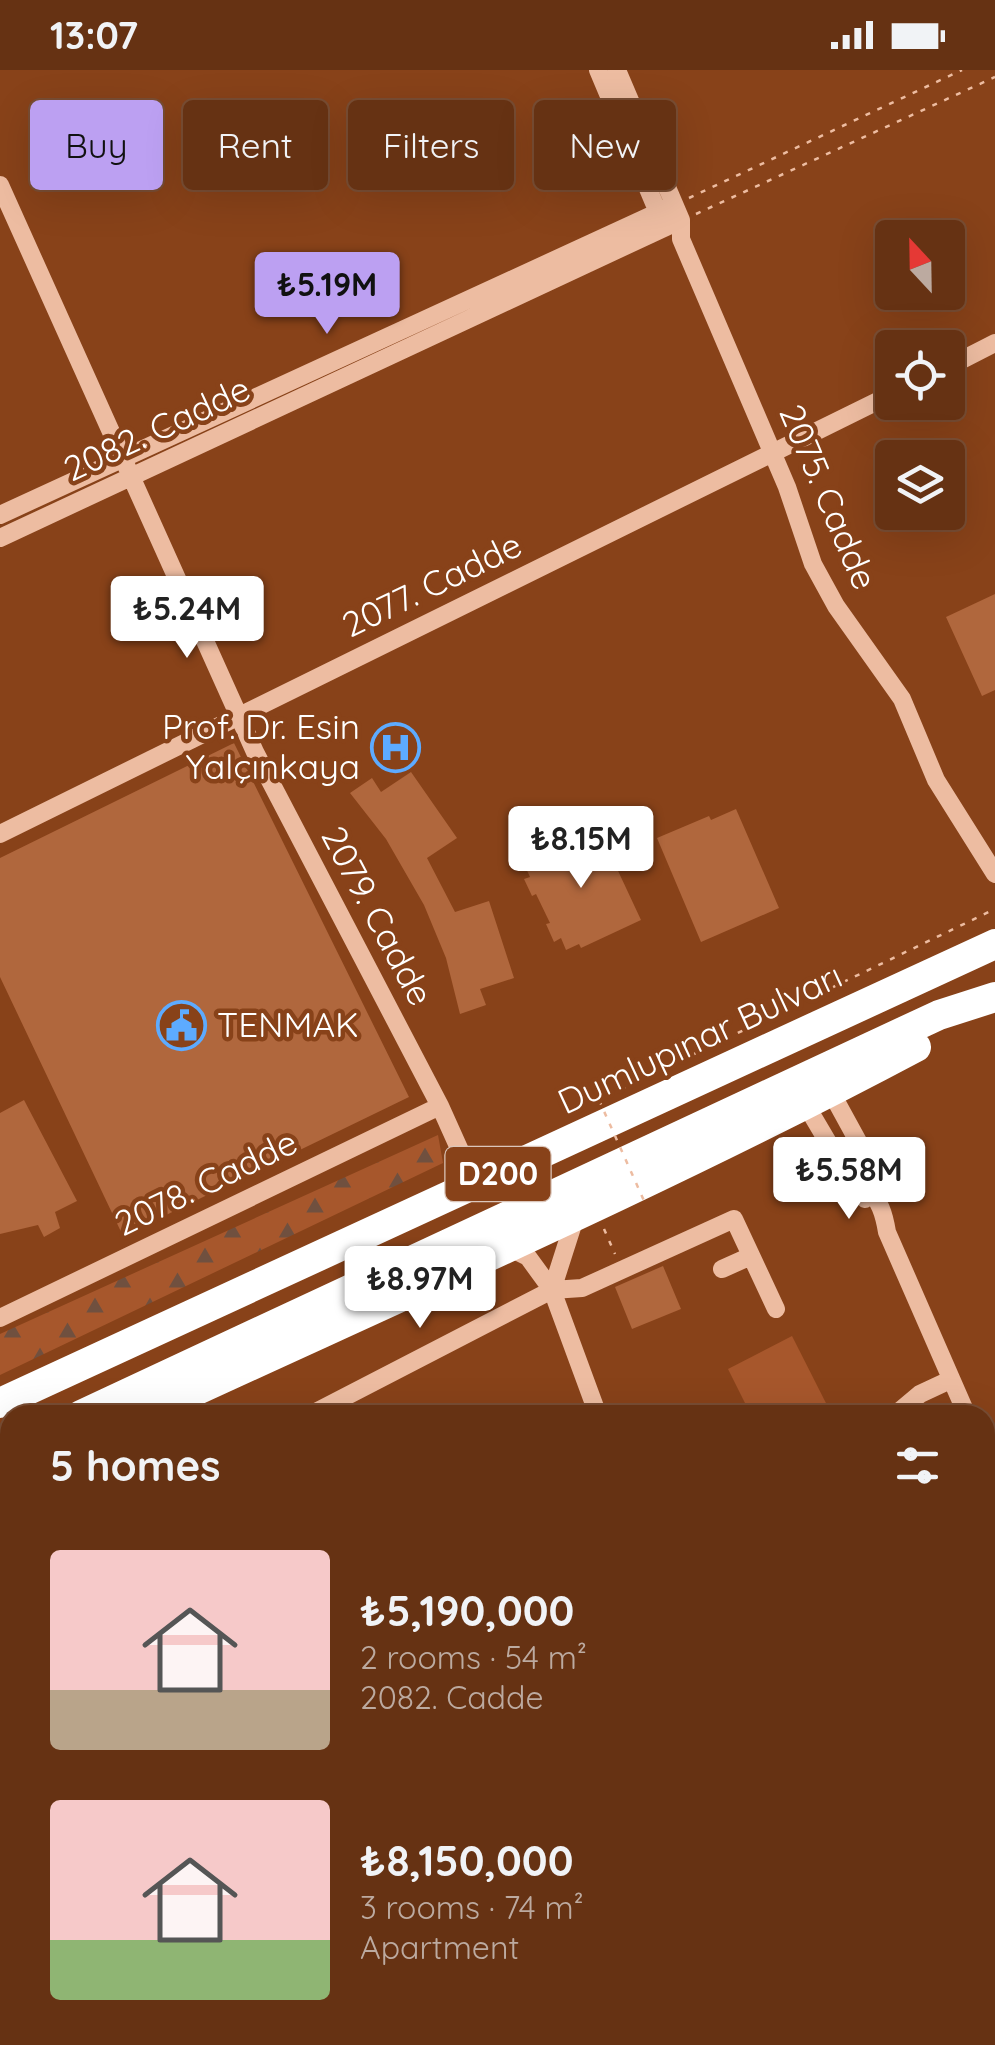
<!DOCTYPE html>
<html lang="en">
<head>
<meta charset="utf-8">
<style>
	body { margin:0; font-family:Quicksand,sans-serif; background:#6c3a1c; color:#f1f3f6; height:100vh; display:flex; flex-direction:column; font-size:38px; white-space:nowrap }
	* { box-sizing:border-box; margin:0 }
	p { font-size:32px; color:#bcaaa0 }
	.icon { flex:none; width:55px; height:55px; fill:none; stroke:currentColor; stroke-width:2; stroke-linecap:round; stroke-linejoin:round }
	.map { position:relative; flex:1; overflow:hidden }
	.drawer { position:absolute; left:0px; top:1335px; width:995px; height:640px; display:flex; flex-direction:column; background:#663213; border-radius:30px 30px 0 0; box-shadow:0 10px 40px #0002,0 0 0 2px #794d33 }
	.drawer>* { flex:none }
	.banner { position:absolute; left:30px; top:30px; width:935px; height:90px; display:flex; gap:20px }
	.needle { width:65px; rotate:338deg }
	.tools { position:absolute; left:875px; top:150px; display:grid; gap:20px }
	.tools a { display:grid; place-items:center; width:90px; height:90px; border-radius:10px; background:#663213; box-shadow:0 10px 40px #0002,0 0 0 2px #794d33; font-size:50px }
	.price { position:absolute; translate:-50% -85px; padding:0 22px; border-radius:10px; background:#fff; color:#222; font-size:32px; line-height:65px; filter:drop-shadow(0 2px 5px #0008) }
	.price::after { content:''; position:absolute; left:50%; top:60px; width:30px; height:22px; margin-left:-15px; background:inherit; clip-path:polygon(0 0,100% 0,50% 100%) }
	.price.selected { background:#bca0f2; color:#111 }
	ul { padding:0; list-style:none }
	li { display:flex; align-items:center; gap:30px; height:250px; padding:0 50px }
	li span { display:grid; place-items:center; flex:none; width:280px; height:200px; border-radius:10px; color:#555 }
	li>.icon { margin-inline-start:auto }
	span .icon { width:120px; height:120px; fill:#fffc; stroke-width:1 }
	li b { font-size:42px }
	h2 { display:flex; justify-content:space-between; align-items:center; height:120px; padding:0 50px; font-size:42px }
	.pill { padding:0 35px; border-radius:10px; background:#663213; box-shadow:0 10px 40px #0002,0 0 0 2px #794d33; font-size:35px; line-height:90px }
	.pill.selected { background:#bca0f2; color:#111 }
	.status { display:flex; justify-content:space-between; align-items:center; height:70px; padding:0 50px; background:#663213; direction:ltr }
	.status svg { height:28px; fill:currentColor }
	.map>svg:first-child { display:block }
	.forest { fill:url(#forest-firs) }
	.garden { fill:#a7572c }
	.building { fill:#b0673d }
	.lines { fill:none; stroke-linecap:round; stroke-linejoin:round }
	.path { stroke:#edbca1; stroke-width:2.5; stroke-dasharray:5 8; stroke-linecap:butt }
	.minor { stroke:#edbca1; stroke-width:18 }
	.highway { stroke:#fff; stroke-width:30 }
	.path-bridge { stroke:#edbca1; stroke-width:2.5; stroke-dasharray:5 8; stroke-linecap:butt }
	.labels { text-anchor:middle; stroke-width:9; stroke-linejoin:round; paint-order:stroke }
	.shield { fill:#884219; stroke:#dbc6ba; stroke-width:2.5 }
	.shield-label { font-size:32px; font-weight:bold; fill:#fff }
	.street-label { font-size:35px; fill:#fff; stroke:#884219 }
	.poi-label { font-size:35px; fill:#fff; stroke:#884219; text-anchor:end }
</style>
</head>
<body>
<div class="status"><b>13:07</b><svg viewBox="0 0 49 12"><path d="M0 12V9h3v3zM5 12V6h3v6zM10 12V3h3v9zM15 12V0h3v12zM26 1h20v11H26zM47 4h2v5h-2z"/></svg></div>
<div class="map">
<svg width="995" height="1975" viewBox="0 0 995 1975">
	<defs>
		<pattern id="forest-firs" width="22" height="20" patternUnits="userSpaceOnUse" patternTransform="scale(2.5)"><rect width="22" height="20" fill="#a7572c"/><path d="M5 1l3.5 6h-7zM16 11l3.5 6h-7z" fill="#70503f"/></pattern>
	</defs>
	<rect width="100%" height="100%" fill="#884219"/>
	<path class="forest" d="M438,1065l5,28 -443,212v-41z
		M10,1831v134h394l7,10h-411v-139z"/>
	<path class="garden" d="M792,1266l40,79h-81l-23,-46z"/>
	<path class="building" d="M995,524v96l-13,6 -36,-79z
		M234,673l175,354 -286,139 -123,-259v-119z
		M411,702l46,66 -30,20 28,54 34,-11 25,77 -34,11 6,16 -26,9 -14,-56 -22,-53 -38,-66 -36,-46 22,-15 9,14z
		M736,739l43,99 -78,34 -44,-104 52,-22 2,4z
		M598,758l43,92 -60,28 -2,-4 -13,6 -5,-12 -7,4 -8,-18 4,-1 -14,-29 -4,2 -8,-17 6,-2 -5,-11 15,-6 -3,-5z
		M24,1030l53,101 -22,11 5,16 -16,9 -6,-12 -38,9v-121z
		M663,1196l18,43 -49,20 -17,-42z"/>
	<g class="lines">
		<path class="path" d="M689,128l273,-128
			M696,144l299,-137
			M609,1025l386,-186
			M568,1044l30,-13
			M604,1159l11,25"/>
		<path class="minor" d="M598,0l64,152
			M617,0l64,150v19l106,248 26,77 23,42 66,93 34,81 59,94
			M0,115l255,567 185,354 35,78
			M948,297l47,-24
			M0,445l674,-310
			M0,468l681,-318
			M0,764l892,-440
			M831,1022l29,53 -3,25 9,18 -1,11
			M806,1035l36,61 15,4
			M866,1118c14,12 18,26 21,44l80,183
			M508,1177l20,10 24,33 46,125
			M722,1199l29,-13
			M552,1220l24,-75
			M0,1248l440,-212
			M310,1345l242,-125 30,-2 152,-69 42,90
			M895,1345l25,-21 30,-14
			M985,1383l10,21
			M985,1622l10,22
			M985,1675l10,-4
			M133,1965l3,10
			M847,1965l7,10"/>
		<path class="highway" d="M0,1333l995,-459
			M81,1345l858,-400 56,-18
			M143,1345c259,-120 521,-234 773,-368
			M0,1384l10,-5
			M0,1411l10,-5"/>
		<path class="path-bridge" d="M599,1030l46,103"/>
	</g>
	<defs>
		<symbol id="hospital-ring" viewBox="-11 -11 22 22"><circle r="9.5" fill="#884219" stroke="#5dabff" stroke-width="1.5"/><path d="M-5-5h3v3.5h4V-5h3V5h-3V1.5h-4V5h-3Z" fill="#5dabff"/></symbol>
		<symbol id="civic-ring" viewBox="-11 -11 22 22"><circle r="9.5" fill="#884219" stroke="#5dabff" stroke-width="1.5"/><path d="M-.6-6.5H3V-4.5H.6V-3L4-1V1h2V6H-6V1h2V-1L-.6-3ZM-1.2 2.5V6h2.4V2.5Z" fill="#5dabff"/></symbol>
	</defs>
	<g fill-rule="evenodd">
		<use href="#hospital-ring" x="368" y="650" width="55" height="55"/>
		<use href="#civic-ring" x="154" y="928" width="55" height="55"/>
	</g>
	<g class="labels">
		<rect class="shield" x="445.5" y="1077" width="105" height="54" rx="8"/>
		<g class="shield-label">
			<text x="498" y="1115">D200</text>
		</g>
		<g class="street-label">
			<text transform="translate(157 359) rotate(-25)" y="12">2082. Cadde</text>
			<text transform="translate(828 427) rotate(67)" y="12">2075. Cadde</text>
			<text transform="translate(432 515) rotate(-26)" y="12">2077. Cadde</text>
			<text transform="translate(377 846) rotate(62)" y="12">2079. Cadde</text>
			<text transform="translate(700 969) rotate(-25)" y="12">Dumlupınar Bulvarı</text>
			<text transform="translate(206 1113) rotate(-26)" y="12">2078. Cadde</text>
		</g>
		<g class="poi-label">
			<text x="360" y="669">Prof. Dr. Esin<tspan x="360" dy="40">Yalçınkaya</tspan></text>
			<text x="217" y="967" text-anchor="start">TENMAK</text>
		</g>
	</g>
</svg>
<div class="tools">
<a><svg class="needle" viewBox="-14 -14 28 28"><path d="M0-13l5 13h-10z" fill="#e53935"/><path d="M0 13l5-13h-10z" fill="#bcaaa0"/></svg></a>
<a><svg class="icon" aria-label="locate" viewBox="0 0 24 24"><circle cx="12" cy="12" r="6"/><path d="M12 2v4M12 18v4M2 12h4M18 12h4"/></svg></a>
<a><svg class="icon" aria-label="layers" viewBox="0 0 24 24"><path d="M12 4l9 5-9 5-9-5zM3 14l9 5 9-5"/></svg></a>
</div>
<b class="price selected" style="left:327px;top:267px">₺5.19M</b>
<b class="price" style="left:187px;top:591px">₺5.24M</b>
<b class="price" style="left:581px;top:821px">₺8.15M</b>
<b class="price" style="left:849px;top:1152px">₺5.58M</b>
<b class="price" style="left:420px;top:1261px">₺8.97M</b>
<div class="banner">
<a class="pill selected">Buy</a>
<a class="pill">Rent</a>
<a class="pill">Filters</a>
<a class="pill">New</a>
</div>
<section class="drawer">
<h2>5 homes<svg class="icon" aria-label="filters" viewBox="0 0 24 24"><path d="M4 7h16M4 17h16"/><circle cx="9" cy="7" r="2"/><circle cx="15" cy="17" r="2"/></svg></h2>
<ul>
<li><span style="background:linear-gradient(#f6c9c9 70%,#b9a48a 0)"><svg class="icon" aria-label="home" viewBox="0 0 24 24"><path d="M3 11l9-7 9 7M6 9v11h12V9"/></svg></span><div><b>₺5,190,000</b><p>2 rooms · 54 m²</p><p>2082. Cadde</p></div></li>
<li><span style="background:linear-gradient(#f6c9c9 70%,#8fb573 0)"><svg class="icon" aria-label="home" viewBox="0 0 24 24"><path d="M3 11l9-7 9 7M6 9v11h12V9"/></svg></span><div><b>₺8,150,000</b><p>3 rooms · 74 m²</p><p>Apartment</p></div></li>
</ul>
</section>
</div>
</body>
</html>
